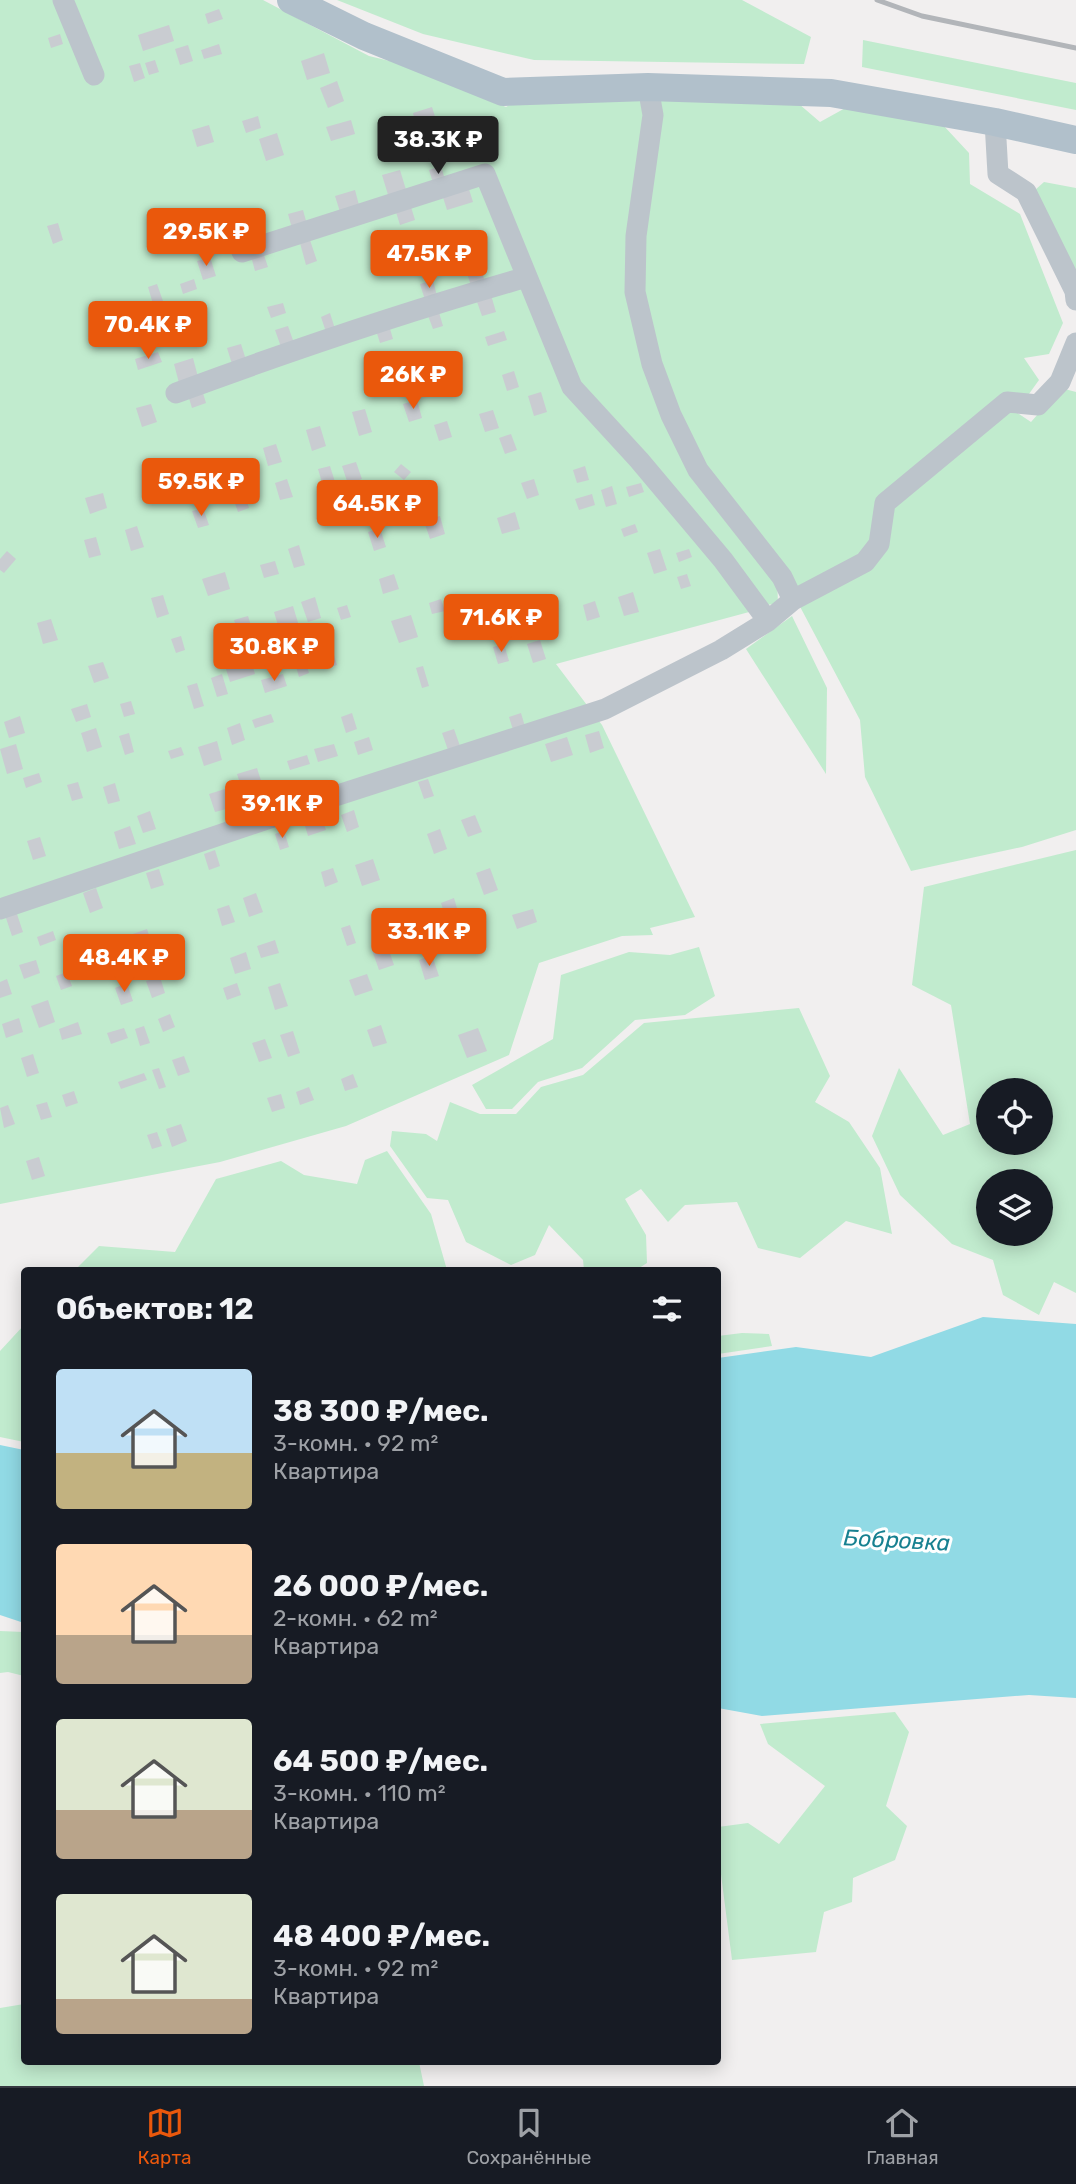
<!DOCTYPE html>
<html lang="ru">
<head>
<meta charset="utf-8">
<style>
	body { margin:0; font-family:Rubik,sans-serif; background:#20242c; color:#f1f3f6; height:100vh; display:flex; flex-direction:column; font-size:26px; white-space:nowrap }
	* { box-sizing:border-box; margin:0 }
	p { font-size:23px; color:#9ea1a6 }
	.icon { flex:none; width:38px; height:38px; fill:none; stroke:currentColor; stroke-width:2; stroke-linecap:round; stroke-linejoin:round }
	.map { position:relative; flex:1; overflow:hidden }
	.panel { position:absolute; left:21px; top:1267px; width:700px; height:798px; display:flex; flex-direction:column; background:#171b24; border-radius:7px; box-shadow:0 4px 18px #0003 }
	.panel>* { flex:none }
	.fabs { position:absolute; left:976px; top:1078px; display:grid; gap:14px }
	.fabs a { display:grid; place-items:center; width:77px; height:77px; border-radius:50%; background:#171b24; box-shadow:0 4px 18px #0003; font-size:35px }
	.price { position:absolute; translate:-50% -60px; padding:0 16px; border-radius:7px; background:#ea580c; color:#fff; font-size:23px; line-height:46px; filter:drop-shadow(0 2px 4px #0008) }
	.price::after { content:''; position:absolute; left:50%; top:42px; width:21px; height:16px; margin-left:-10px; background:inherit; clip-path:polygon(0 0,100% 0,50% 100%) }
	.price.active { background:#222; color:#fff }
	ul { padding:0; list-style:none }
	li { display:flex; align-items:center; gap:21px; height:175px; padding:0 35px }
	li span { display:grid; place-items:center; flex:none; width:196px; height:140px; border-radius:7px; color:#555 }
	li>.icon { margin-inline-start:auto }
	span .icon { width:84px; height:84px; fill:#fffc; stroke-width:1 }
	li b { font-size:30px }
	h2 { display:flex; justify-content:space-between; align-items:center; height:84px; padding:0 35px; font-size:30px }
	.menu { display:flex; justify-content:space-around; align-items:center; height:98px; border-top:2px solid #363941; background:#171b24; font-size:19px; color:#9ea1a6 }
	.menu a { display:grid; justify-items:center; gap:4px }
	.menu .active { color:#ea580c }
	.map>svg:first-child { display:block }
	.green { fill:#c1ebce; fill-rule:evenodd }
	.water { fill:#91dae5 }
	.building { fill:#c9ccd1 }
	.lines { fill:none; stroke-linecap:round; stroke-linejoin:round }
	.minor { stroke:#bcc4cb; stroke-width:21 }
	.major { stroke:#b1c0cb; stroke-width:28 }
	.rail { stroke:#b2b5b9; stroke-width:5 }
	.labels { text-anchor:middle; stroke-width:6; stroke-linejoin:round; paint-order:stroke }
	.water-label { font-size:23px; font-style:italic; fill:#178090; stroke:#fff }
</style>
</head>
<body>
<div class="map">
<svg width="1076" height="2086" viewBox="0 0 1076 2086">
	<rect width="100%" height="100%" fill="#f1efef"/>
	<path class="green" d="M0,0h263l106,56 29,7 108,44 37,-20 100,4 4,29 -17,109 29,172 118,175 1,28 -14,1v3l-208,56 46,61 93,192 -45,11 3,7 -31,1 -83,27 -30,92 -163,71 -126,36 -220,42z
		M337,0h405l69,37 -7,27 -270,-4 -111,-26z
		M863,40l213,43v27l-214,-43z
		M661,94l131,4 28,24 38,-21 85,24 26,28 1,31 50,30 43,109 -14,31 -25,4 15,22 -23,32 15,10 30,-34 15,4v438l-54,17 -111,24 -46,-94 -5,-57 -82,-155 -82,-103 -38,-87 -21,-94z
		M1044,182l32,6v84l-50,-74z
		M792,616l35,72 -1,86 -80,-125z
		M1076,850v443l-22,-11 -15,33 -36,-20 -10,-35 -41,-16 -52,-49 -28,-59 27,-68 44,67 27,-11 -19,-119 -39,-20 12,-98zM989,1090h52v53h-52zM989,1181h52v53h-52z
		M699,947l16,49 -30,19 -50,5 -53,48 -44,14 -26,27h-26l-14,-24 81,-46 8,-64 68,-23 41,3z
		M799,1008l31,68 -15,26 34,20 31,46 12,66 -46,-13 -46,37 -42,-10 -21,-46 -52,3 -17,17 -27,-33 -16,10 21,36 1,28 -11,7h-52l-1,-10 -34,-35 -14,30 -24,10 -45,-23 -18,-42 -21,-2 -37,-52 2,-15 34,3 11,7 13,-39 30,12h36l25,-27 42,-12 61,-52z
		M387,1151l44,63 16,56h-372l24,-24 76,6 41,-73 65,-18 23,14 53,9 8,-24z
		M24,1325v117l-24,-5v-86z
		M742,1333l27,1 3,12 -54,8v-18z
		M0,1631l24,1v44l-16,-4 -8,1z
		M895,1712l14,20 -23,74 21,20 -12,34 -42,18 -1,24 -28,10 -8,40 -84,8 -14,-109v-24l30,-4 31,21 46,-58 -57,-42 -8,-20z
		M24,2004v58h395l5,24h-424v-78z"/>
	<path class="water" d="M983,1317l93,7v374l-47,-3 -267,21 -44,-8v-350l78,-11 75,10z
		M0,1445l24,5v173l-24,-8z"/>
	<path class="building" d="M219,9l4,10 -15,5 -3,-10z
		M169,25l5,16 -31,10 -5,-16z
		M60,34l3,10 -12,4 -3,-10z
		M219,44l3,10 -18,5 -3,-9z
		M188,45l5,16 -13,4 -5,-16z
		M324,53l6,20 -23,7 -6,-19z
		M155,60l4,12 -10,3 -4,-12z
		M140,63l5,15 -11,4 -5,-16z
		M337,81l7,20 -16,7 -8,-20z
		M432,107l6,19 -20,6 -5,-19z
		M258,116l3,12 -15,5 -4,-12z
		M351,120l4,14 -24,7 -5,-14z
		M209,125l5,17 -17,5 -5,-17z
		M277,133l7,22 -18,6 -7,-22z
		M441,166l5,17 -12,3 -5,-16z
		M400,170l7,23 -18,5 -7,-23z
		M468,186l5,16 -26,8 -5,-16z
		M355,190l5,19 -19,6 -6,-19z
		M411,207l4,13 -15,5 -4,-13z
		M303,210l5,18 -15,4 -5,-18z
		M58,223l5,17 -10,4 -6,-18z
		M251,225l5,17 -12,3 -5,-17z
		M310,240l7,21 -11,4 -6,-22z
		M263,252l5,15 -13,4 -4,-15z
		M210,257l6,19 -13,4 -6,-19z
		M481,269l4,13 -14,4 -4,-13z
		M194,279l3,10 -14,5 -3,-10z
		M433,280l4,16 -12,4 -5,-16z
		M157,284l6,17 -10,3 -5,-17z
		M491,295l5,17 -14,4 -6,-17z
		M129,301l5,14 -12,4 -5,-14z
		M283,303l3,10 -15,5 -4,-11z
		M438,309l5,17 -10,3 -6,-16z
		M330,313l5,16 -9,3 -5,-15z
		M388,322l5,17 -13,4 -5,-16z
		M288,326l6,17 -13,4 -6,-17z
		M504,331l3,9 -19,6 -3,-9z
		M241,344l5,16 -14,4 -5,-16z
		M158,352l4,10 -24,8 -3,-11z
		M399,352l6,18 -10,4 -7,-19z
		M193,358l5,19 -19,6 -5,-19z
		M454,361l7,22 -11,4 -7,-22z
		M514,371l5,16 -12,4 -5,-16z
		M202,390l4,13 -14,5 -4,-13z
		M541,392l6,20 -13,4 -6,-20z
		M417,400l5,18 -13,4 -6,-18z
		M151,404l6,18 -15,5 -6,-19z
		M365,409l7,23 -13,4 -7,-24z
		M493,410l6,18 -14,4 -6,-18z
		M447,421l5,16 -13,4 -5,-16z
		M320,426l6,20 -14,5 -6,-21z
		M511,434l6,16 -12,4 -6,-16z
		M276,444l6,18 -14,4 -5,-18z
		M356,462l6,17 -14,5 -6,-18z
		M401,464l10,8 -7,8 -10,-8z
		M220,465l5,14 -13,4 -4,-14z
		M330,466l5,16 -12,4 -5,-17z
		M585,466l4,14 -12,3 -4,-13z
		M287,479l6,18 -13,3 -5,-17z
		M534,479l5,16 -12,4 -6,-16z
		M641,483l3,9 -15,5 -3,-10z
		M612,486l5,18 -11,3 -5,-17z
		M244,491l5,17 -11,4 -6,-17z
		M103,493l4,15 -17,6 -5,-16z
		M592,494l3,11 -16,5 -4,-11z
		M203,508l6,17 -11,3 -6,-17z
		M515,512l5,17 -18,5 -5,-16z
		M440,516l5,18 -15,5 -6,-18z
		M635,524l3,8 -14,5 -3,-8z
		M137,526l7,21 -13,4 -6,-21z
		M380,528l6,19 -12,4 -6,-19z
		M96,537l5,18 -12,3 -5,-18z
		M299,545l6,20 -11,3 -6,-19z
		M660,549l7,21 -13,4 -7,-21z
		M689,549l3,8 -13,5 -3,-9z
		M7,551l9,8 -12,14 -4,-3v-11z
		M275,561l4,13 -15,4 -4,-13z
		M225,572l5,17 -22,7 -6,-17z
		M394,574l5,15 -16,5 -4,-15z
		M687,574l4,12 -10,3 -4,-12z
		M633,592l6,20 -15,4 -6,-19z
		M163,595l6,19 -12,4 -6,-20z
		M315,597l6,21 -13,4 -7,-20z
		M441,599l4,12 -13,3 -3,-11z
		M595,601l5,16 -13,4 -4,-16z
		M347,605l4,12 -10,3 -4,-12z
		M293,606l6,20 -19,6 -6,-20z
		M411,615l7,22 -19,6 -8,-22z
		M248,616l6,19 -14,4 -6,-19z
		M51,619l7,21 -15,4 -6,-21z
		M181,636l4,14 -9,3 -5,-14z
		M540,640l6,19 -13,4 -6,-19z
		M330,642l7,23 -14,4 -7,-23z
		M504,644l5,17 -11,3 -5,-17z
		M305,660l4,13 -10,4 -4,-14z
		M251,661l4,13 -25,8 -4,-13z
		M103,662l6,16 -15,5 -6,-17z
		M423,666l6,20 -7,2 -6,-20z
		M222,674l6,20 -11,3 -6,-19z
		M283,674l4,12 -22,7 -4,-13z
		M197,683l7,23 -10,3 -7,-23z
		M131,701l4,13 -11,3 -4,-13z
		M87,704l4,13 -15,5 -5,-13z
		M352,713l5,16 -11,4 -5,-16z
		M521,713l5,17 -12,3 -5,-16z
		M271,714l3,8 -19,6 -3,-8z
		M20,716l5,17 -16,5 -5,-16z
		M240,723l5,17 -13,5 -5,-17z
		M96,728l6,19 -15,5 -6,-19z
		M454,729l6,17 -12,4 -6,-17z
		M599,731l5,17 -14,5 -5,-18z
		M129,733l5,19 -9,3 -6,-19z
		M369,737l4,13 -15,5 -4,-13z
		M567,737l6,18 -22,7 -6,-18z
		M217,741l5,19 -18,6 -6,-19z
		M16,744l7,25 -16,5 -7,-25z
		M334,744l4,12 -20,6 -4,-13z
		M181,747l3,8 -13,4 -3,-8z
		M307,755l3,9 -20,6 -3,-9z
		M257,768l6,19 -20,6 -6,-19z
		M39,773l3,9 -16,6 -3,-10z
		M428,779l6,17 -10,3 -6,-17z
		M78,782l5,16 -11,3 -5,-16z
		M115,783l5,18 -12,3 -5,-17z
		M225,789l5,19 -15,4 -6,-18z
		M354,810l5,17 -12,5 -6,-17z
		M150,811l6,18 -13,4 -6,-17z
		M320,813l6,17 -18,6 -5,-17z
		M475,815l7,17 -14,5 -7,-17z
		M130,826l6,18 -17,5 -5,-17z
		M440,829l7,20 -13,5 -7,-20z
		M284,831l5,16 -9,3 -5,-16z
		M40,837l6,19 -13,4 -6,-19z
		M215,850l5,16 -11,4 -5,-16z
		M373,859l7,21 -18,6 -7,-21z
		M333,868l5,14 -13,5 -4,-15z
		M490,868l8,22 -14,5 -8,-22z
		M159,869l5,16 -13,4 -5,-16z
		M96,888l7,20 -13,5 -7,-20z
		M256,893l7,19 -14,5 -6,-19z
		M454,898l6,20 -13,4 -6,-19z
		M229,905l6,17 -13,4 -5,-17z
		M533,909l4,13 -20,7 -5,-14z
		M16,911l7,21 -11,4 -7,-21z
		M350,925l6,18 -9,3 -6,-18z
		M438,928l8,21 -11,4 -7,-21z
		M147,929l4,12 -17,5 -4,-11z
		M53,931l3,9 -16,6 -3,-9z
		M275,940l4,13 -18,5 -4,-12z
		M123,944l6,17 -20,7 -6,-17z
		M387,945l7,20 -15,5 -7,-20z
		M246,952l5,17 -16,5 -5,-16z
		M432,955l7,21 -14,4 -6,-20z
		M36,960l4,13 -16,6 -5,-14z
		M67,972l5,14 -11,4 -5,-14z
		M367,974l6,16 -18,6 -6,-16z
		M160,977l5,16 -13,5 -6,-17z
		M7,979l5,15 -12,4v-16z
		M127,983l6,18 -12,4 -6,-17z
		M237,983l4,12 -14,5 -4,-12z
		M280,983l8,23 -13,4 -7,-23z
		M48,1000l7,22 -16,6 -8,-22z
		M170,1014l5,13 -12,5 -5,-13z
		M19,1018l4,14 -17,6 -4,-14z
		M78,1022l4,12 -20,6 -3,-11z
		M381,1025l6,18 -14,4 -6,-17z
		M144,1026l6,17 -10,3 -5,-17z
		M124,1028l4,10 -17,6 -4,-11z
		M478,1028l9,23 -20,7 -9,-23z
		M293,1031l7,22 -12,4 -8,-22z
		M265,1039l7,19 -13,4 -7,-19z
		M33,1054l6,19 -12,4 -6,-19z
		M184,1056l6,16 -12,4 -6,-16z
		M159,1068l7,19 -7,2 -7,-19z
		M144,1073l3,7 -26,9 -3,-7z
		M353,1074l5,13 -13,4 -4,-12z
		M309,1087l5,13 -14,5 -4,-13z
		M74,1091l4,12 -12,4 -4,-12z
		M281,1094l4,14 -13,4 -5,-14z
		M47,1102l5,15 -11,3 -5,-15z
		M8,1105l7,19 -11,4 -4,-20z
		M181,1124l6,17 -15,6 -6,-18z
		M157,1132l5,14 -10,3 -5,-14z
		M39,1157l6,19 -13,4 -6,-19z"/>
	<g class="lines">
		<path class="minor" d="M63,0l31,75
			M995,122l3,52 28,18 49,99 1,9
			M242,252l243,-78 87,213 67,73 84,100 45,61
			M176,393c116,-43 232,-82 351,-116
			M793,600l72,-38 14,-18 6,-41 122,-101 31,3 22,-23 16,-39
			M0,909l335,-113 270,-87 116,-59 47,-29 25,-21 -11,-23 -84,-107 -27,-55 -19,-51 -17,-72 1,-56 17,-121 -5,-28"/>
		<path class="major" d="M291,0l73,36 139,56 145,-5 183,6 164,29 81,18"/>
		<path class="rail" d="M877,0l45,16 154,32"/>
	</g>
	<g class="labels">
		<g class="water-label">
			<text transform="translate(897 1540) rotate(3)" y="8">Бобровка</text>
		</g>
	</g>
</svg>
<div class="fabs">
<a><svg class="icon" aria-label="locate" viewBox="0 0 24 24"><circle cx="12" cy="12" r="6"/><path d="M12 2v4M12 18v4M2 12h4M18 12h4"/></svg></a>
<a><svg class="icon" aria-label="layers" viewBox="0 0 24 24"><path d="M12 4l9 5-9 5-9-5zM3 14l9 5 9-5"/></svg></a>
</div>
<b class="price active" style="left:438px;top:176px">38.3K ₽</b>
<b class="price" style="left:206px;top:268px">29.5K ₽</b>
<b class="price" style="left:429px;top:290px">47.5K ₽</b>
<b class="price" style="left:148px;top:361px">70.4K ₽</b>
<b class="price" style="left:413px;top:411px">26K ₽</b>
<b class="price" style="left:201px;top:518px">59.5K ₽</b>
<b class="price" style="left:377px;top:540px">64.5K ₽</b>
<b class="price" style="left:501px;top:654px">71.6K ₽</b>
<b class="price" style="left:274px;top:683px">30.8K ₽</b>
<b class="price" style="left:282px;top:840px">39.1K ₽</b>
<b class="price" style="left:429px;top:968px">33.1K ₽</b>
<b class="price" style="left:124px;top:994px">48.4K ₽</b>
<section class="panel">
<h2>Объектов: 12<svg class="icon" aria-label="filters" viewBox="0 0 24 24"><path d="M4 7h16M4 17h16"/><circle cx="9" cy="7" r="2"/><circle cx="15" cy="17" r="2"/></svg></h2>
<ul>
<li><span style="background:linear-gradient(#bfe0f5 60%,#c2b280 0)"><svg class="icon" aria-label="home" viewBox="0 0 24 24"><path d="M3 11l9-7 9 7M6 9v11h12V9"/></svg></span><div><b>38 300 ₽/мес.</b><p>3-комн. · 92 m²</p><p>Квартира</p></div></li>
<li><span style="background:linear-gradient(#ffd9b3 65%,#b9a48a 0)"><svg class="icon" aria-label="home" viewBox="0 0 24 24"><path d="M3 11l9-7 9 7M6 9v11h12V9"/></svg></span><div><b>26 000 ₽/мес.</b><p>2-комн. · 62 m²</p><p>Квартира</p></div></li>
<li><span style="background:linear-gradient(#dfe7d0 65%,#b9a48a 0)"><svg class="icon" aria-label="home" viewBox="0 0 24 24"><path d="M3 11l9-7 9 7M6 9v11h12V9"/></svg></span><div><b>64 500 ₽/мес.</b><p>3-комн. · 110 m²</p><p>Квартира</p></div></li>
<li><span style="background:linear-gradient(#dfe7d0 75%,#b9a48a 0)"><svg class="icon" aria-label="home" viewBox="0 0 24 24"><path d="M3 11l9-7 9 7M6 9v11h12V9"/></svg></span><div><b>48 400 ₽/мес.</b><p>3-комн. · 92 m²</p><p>Квартира</p></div></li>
</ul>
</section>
</div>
<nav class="menu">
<a class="active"><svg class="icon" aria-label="map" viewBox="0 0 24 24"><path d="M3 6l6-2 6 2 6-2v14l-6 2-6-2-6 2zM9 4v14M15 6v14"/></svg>Карта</a>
<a><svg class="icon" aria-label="saved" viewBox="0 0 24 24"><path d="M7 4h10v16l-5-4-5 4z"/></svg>Сохранённые</a>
<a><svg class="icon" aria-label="home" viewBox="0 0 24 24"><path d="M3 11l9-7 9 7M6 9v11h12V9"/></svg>Главная</a>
</nav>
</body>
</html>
